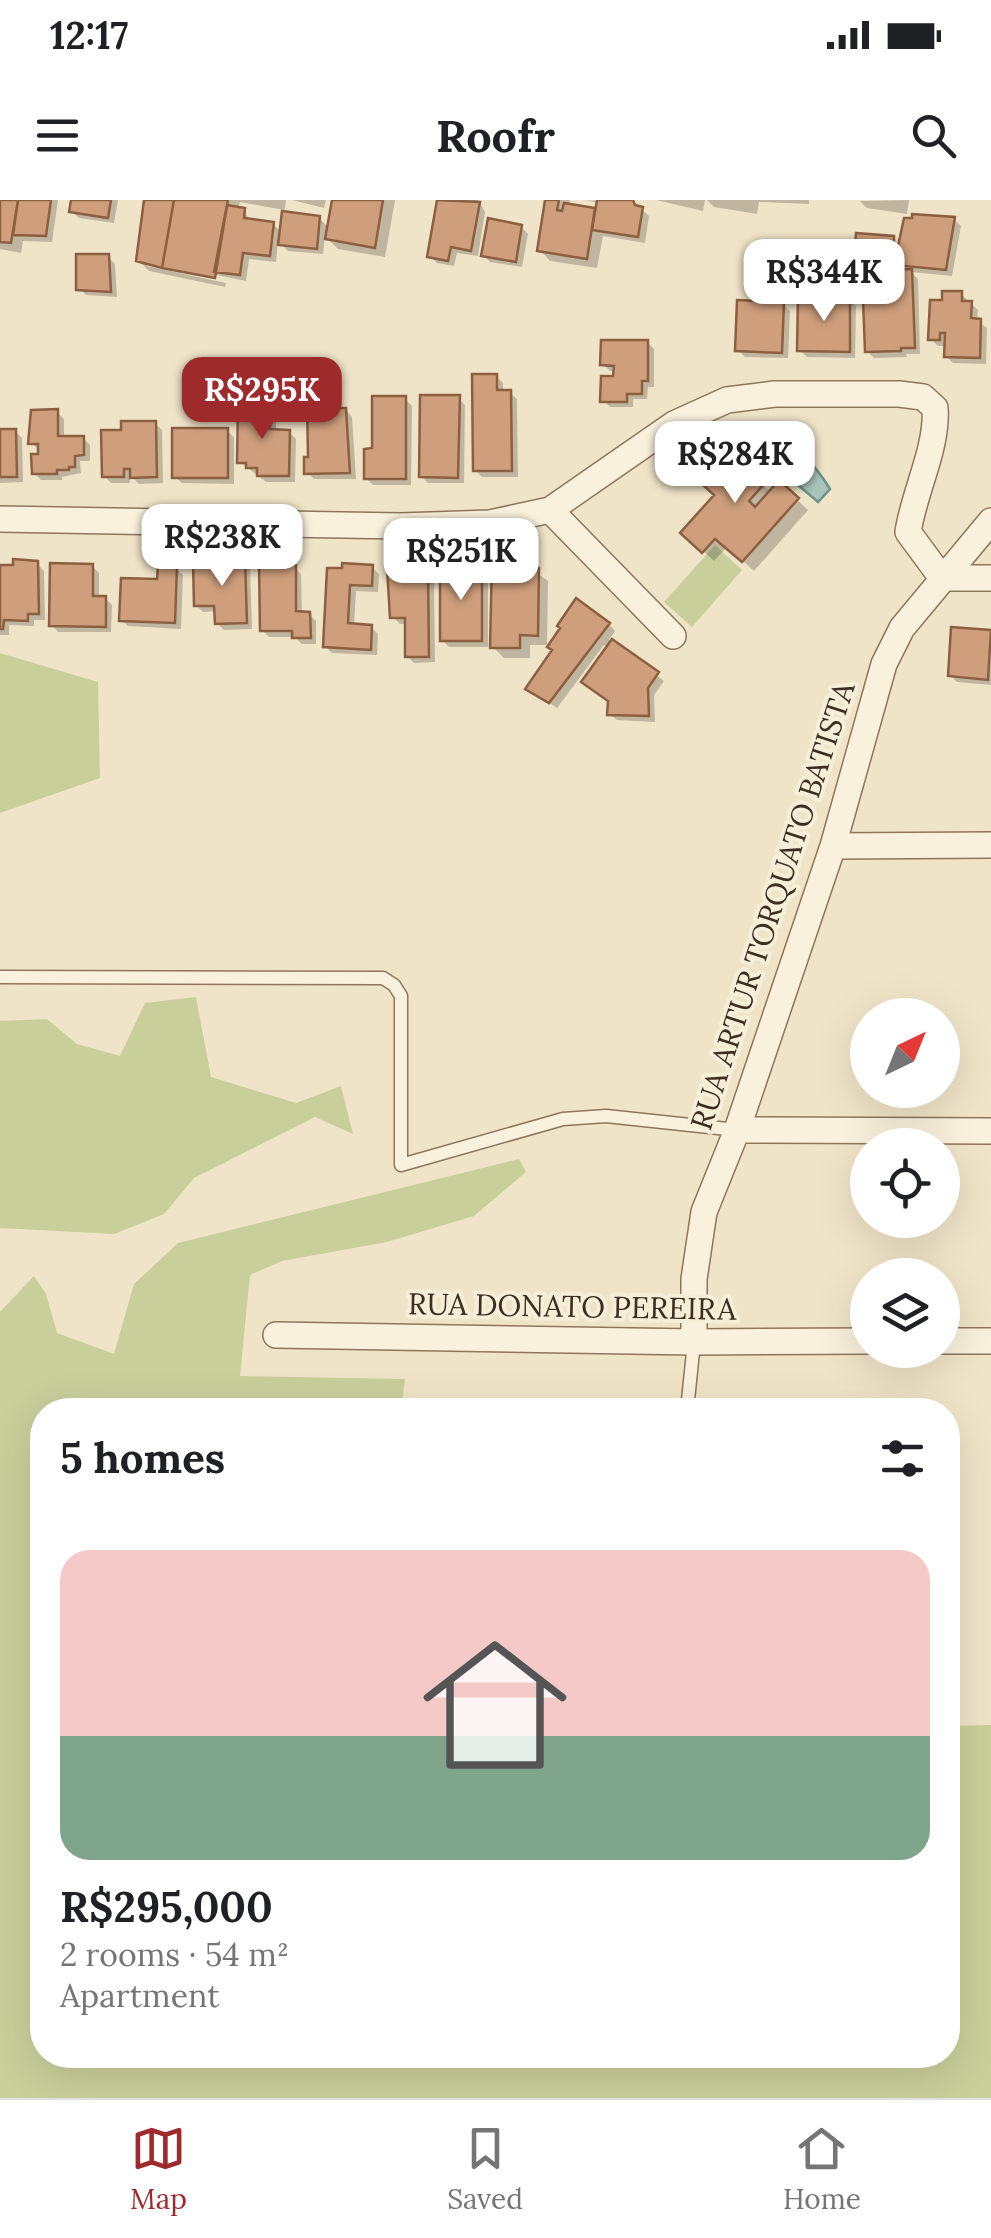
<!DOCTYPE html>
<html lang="en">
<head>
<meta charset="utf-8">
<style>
	body { margin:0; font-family:Lora,serif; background:#f2f2f2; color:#202124; height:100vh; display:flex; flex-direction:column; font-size:38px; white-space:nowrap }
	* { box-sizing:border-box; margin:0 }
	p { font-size:32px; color:#757577 }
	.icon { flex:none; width:55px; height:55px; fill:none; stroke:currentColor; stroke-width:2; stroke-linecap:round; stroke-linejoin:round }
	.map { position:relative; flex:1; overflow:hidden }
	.drawer { position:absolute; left:30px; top:1198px; width:930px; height:670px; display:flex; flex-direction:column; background:#fff; border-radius:40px; box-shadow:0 10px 40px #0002 }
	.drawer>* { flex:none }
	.needle { width:65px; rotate:43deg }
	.fabs { position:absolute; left:850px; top:798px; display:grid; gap:20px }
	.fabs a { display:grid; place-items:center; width:110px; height:110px; border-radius:50%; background:#fff; box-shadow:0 10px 40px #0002; font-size:50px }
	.price { position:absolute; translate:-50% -85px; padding:0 22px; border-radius:20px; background:#fff; color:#222; font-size:32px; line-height:65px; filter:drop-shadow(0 2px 5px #0008) }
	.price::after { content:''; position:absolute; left:50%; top:60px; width:30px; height:22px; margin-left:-15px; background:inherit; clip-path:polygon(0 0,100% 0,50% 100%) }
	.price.current { background:#9e2a2b; color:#fff }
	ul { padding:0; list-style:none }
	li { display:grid; align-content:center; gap:20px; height:530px; padding:0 30px }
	li span { display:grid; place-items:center; height:310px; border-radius:30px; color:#555 }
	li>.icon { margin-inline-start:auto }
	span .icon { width:180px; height:180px; fill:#fffc; stroke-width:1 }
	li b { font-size:42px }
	h2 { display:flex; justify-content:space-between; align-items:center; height:120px; padding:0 30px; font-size:42px }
	.status { display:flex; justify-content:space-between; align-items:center; height:70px; padding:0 50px; background:#fff; direction:ltr }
	.status svg { height:28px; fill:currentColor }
	header { display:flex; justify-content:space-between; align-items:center; height:130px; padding:0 30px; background:#fff; font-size:45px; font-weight:700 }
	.menu { display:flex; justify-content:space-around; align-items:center; height:140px; border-top:2px solid #e0e0e0; background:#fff; font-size:28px; color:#757577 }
	.menu a { display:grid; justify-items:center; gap:5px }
	.menu .current { color:#9e2a2b }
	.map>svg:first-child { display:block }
	.green { fill:#c9cf9b }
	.water { fill:#a9c4bc; stroke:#6f938a; stroke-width:2.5 }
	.shadow { fill:#0003; fill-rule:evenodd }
	.building { fill:#cf9f7d; stroke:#8d5f41; stroke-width:2.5 }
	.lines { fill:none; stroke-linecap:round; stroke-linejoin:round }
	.lane-casing { stroke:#8d765c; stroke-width:15 }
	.street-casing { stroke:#8d765c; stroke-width:28 }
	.lane { stroke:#faf1dc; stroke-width:12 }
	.street { stroke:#faf1dc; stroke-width:25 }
	.labels { text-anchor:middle; stroke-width:8; stroke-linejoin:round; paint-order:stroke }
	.street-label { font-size:30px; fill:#3d2e20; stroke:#f7eed8 }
</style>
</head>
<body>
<div class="status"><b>12:17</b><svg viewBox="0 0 49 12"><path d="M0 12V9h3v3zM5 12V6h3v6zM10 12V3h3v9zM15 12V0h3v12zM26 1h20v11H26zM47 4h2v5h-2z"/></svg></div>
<header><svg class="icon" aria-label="menu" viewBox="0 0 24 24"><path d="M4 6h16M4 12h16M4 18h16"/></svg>Roofr<svg class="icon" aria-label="search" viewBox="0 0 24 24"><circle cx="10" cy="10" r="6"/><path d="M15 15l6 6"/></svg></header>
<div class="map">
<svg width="991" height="1898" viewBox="0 0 991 1898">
	<rect width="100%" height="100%" fill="#f0e4c8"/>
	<path class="green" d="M715,345l27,25 -50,57 -28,-25z
		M0,453l98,29 2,96 -100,35z
		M196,797l15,80 85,26 45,-17 12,48 -38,-17 -121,61 -30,36 -50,20 -114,-6v-207l47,-2 30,25 43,12 25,-53z
		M519,959l7,13 -52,44 -87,26 -105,19 -32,14 -10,101 165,3 -4,31h-359v645h906v-329l43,-1v373h-991v-786l34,-36 12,18 11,39 57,21 20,-70 44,-41z"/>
	<path class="water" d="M762,232c31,10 51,29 68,57l-12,13 -67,-57z"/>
	<path class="shadow" d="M0,0h61h-3l-6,42 -29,-1 -2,12 -21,-4z
		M74,0h44l-4,23 -35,-5 -7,-7z
		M146,0h140l-2,14 35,4 10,10 5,-28h61l-10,57 -47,-8 -13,-13 -2,18 -35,-3 -10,-10 -2,21 -27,-3 -3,22 -99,-20v5l79,17 -1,4 -76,-16 -11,-11zM240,2l44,8 -2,23 -9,-9 -23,-3 -6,-11 -6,-1z
		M292,0h34l-2,8z
		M440,0h38l7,12 -7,44 -21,-3 -3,13 -17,-3 -7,-7z
		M548,0h22l-1,6 28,8 2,-11 -14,-3 49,3 15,13 -4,27 -42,-7 -6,32 -47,-7 -10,-11z
		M656,0h49l-2,11z
		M707,0h102v4l-50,-2 -2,12 -43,-7z
		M909,0l-2,14 -40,-6 -7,-7z
		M954,19l7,7 -9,50 -41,-4 7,7 2,75h-14l1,3 -33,1 -7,-7 22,-50 -1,-33 -24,-3 -7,-7 36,-19 7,7z
		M521,27l7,7 -6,33 -32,-5 -7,-7z
		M108,57l7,7 2,33 -31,-2 -7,-7z
		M961,94l17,16 -1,11 10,7 -1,36 -33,-1 -7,-7 1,-10h-9l-7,-7 13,-36z
		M849,99l7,7 -1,52 -48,-1 -7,-7z
		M783,104l7,7 -2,47 -43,-1 -7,-7z
		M647,142l7,7v38h-6l-1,12h-14v8h-23l-7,-7 13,-29h-6l-7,-7z
		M496,176l7,7v10h7l7,6 1,78h-36l-7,-7z
		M458,198l7,7 -1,78h-36l-7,-7z
		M405,199l7,7 -1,79h-38l-7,-7 8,-28z
		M270,206l6,7v19h13l7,7 -1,43h-29l-26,-20z
		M346,210l6,7 4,62h-42l-7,-7 25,-61z
		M57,212l7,7v19h19l7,7v16h-10l1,12 -19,4v3h-21l-7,-7 6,-23 -9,-7z
		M155,223l7,7 1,53 -24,1 -10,-10 1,9h-19l-7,-7 19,-44z
		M0,231h15l7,7 1,44 -23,1z
		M227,231l7,6v47l-52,-1 -7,-6z
		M721,247l50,45 8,-9 29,27 -54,61 -27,-24 -13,14 -30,-28 33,-38z
		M244,360l6,7 2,62 -28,1 -7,-7v-12l-14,1 -7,-7z
		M522,362l26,19 -1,64h-17v13h-26l-11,-11z
		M37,364l7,7 1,49h-11v6l-25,-1v10h-9v-68z
		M92,366l7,7v25h6l7,7 -1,27h-53l-6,-7z
		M294,367l7,7 1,40h7l7,7v23h-14l-8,-7h-25l-7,-7z
		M372,367l7,7 -1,18 -22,-1 -2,35 17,1 7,7 -1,21 -45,-2 -7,-7 4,-76z
		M176,368l7,7 -2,54 -53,-3 -6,-6z
		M481,368l7,7v72h-39l-7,-7z
		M411,370l5,4h11l7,7 1,81 -21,1 -7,-7v-32h-7l-7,-7z
		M609,424l6,7 -6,9 55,41 -10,14 1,27 -38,-2 -7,-6 -2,-66 -4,-3 -47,63 -29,-19z
		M990,433l1,52 -34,-3 -7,-7z"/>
	<path class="building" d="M0,0h18l-7,43 -11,-1z
		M18,0h33l-5,36 -33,-1z
		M71,0h40l-3,18 -39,-6z
		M144,0h30l-12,68 -26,-7z
		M174,0h54l-13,78 -53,-10z
		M332,0h51l-8,48 -50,-9z
		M437,0l43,2 -9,49 -20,-4 -3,14 -21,-4z
		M545,0h14l-2,10 5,1 2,-8 31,5 -8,51 -50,-8z
		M597,0h36l2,5 8,2 -5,30 -46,-7z
		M227,5l18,3 -1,10 30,4 -4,34 -27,-3 -3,22 -26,-3z
		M282,11l38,5 -3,33 -39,-4z
		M912,14l43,3 -9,53 -52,-5 10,-47h8z
		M488,18l34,7 -6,37 -35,-6z
		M856,33l38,3v29l-40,-6z
		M76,54h33l2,38 -35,-2z
		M912,69l3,79h-14v3l-36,1 -2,-53h23l-1,-29z
		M942,91h20v10h10l-1,17 10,1 -1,39 -36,-1 1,-24h-5v7h-12l2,-40h12z
		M798,96h52v56l-53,-1z
		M737,100l47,2 -2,51 -47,-2z
		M601,140h47v41h-6v13h-15v8h-27l1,-26h12l1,-10 -14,-1z
		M472,174h25v16h14l1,81h-39z
		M420,195h40l-2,83 -39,-1z
		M372,196h34v83h-42v-30l8,-1z
		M238,204h33l-1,25 20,1 -1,46h-32v-8h-11v-5h-9z
		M329,204v4h17l4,65 -46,1v-17h4l-1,-52z
		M58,209v27h26v19l-9,1v11h-6v3h-12v4h-25l-1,-20h7v-10h-10l3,-34z
		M121,221h35l1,56 -27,1v-9h-6v8h-22l-1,-47h20z
		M172,228h56v50h-56z
		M0,229h16l1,48h-17z
		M720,243l45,40 -16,18 6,6 24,-27 20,18 -57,64 -27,-23 -13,14 -22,-20 34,-38 -22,-20z
		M224,358h21l2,65 -32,1 -1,-18h-20l-1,-44 32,-1z
		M13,359l25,2 1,53h-11v7l-24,-1 -1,9h-3v-64h13z
		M492,359h31v9h16l-1,68 -18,-1v13h-30z
		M286,362v3h10v46l14,1 1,26h-19v-7h-32l-1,-68z
		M50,363l43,1v32h13v31l-57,-1z
		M342,363l31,2 -1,21 -22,-1 -2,38 24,2 -1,25 -48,-3 4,-79h15z
		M158,365h19l-2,58 -56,-2 2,-43 36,1z
		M440,365l42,1v75h-42z
		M387,367h25v5l16,-1 1,86h-24v-39h-15z
		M576,398l34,25 -61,80 -24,-14 27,-39 -5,-3 13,-19 -3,-2z
		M951,427l40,3 -3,50 -40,-4z
		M612,439l47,33 -11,16 1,28 -42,-1 1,-14 -27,-19z"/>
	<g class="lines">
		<defs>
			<path id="lane" d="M0,777l383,1 11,7 7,11v169l162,-46 43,-3 131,14
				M687,1210l7,-68"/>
			<path id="street" d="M550,310l123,126
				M0,319l401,7 89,-3 60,-13 124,-86 53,-24 48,-6h124l24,3 12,11c3,39 -21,84 -27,124l34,46h49
				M833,646l158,-1
				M737,930l254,1
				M276,1135l418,7 174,-1
				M942,1141h49
				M694,1142v-63l10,-67 33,-82 96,-284 51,-182 18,-36 89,-107"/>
		</defs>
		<use href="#lane" class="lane-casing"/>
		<use href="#street" class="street-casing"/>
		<use href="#lane" class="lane"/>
		<use href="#street" class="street"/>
	</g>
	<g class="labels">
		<g class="street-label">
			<text transform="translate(773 706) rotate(-72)" y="10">RUA ARTUR TORQUATO BATISTA</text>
			<text transform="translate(572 1107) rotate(1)" y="10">RUA DONATO PEREIRA</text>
		</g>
	</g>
</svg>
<div class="fabs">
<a><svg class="needle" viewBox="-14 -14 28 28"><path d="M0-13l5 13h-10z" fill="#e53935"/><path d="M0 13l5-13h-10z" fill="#757577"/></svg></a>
<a><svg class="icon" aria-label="locate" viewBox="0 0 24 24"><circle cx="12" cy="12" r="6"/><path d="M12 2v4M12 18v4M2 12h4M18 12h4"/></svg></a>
<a><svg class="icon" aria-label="layers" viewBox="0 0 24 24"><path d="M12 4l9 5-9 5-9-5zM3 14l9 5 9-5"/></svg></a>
</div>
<b class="price" style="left:824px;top:124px">R$344K</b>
<b class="price current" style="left:262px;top:242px">R$295K</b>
<b class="price" style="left:735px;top:306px">R$284K</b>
<b class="price" style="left:222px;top:389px">R$238K</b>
<b class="price" style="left:461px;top:403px">R$251K</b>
<section class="drawer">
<h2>5 homes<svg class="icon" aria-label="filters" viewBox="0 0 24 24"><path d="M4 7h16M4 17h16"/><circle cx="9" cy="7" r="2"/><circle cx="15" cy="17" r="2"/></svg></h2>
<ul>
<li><span style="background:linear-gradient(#f6c9c9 60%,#7fa58c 0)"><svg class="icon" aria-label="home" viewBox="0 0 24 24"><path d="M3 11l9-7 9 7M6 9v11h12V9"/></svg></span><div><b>R$295,000</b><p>2 rooms · 54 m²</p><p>Apartment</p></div></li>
</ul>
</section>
</div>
<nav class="menu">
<a class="current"><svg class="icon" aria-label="map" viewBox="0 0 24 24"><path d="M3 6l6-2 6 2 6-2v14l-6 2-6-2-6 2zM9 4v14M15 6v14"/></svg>Map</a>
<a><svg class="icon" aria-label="saved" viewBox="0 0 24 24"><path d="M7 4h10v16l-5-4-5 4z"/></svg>Saved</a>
<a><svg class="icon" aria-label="home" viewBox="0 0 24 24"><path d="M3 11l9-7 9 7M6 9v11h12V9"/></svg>Home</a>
</nav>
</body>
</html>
